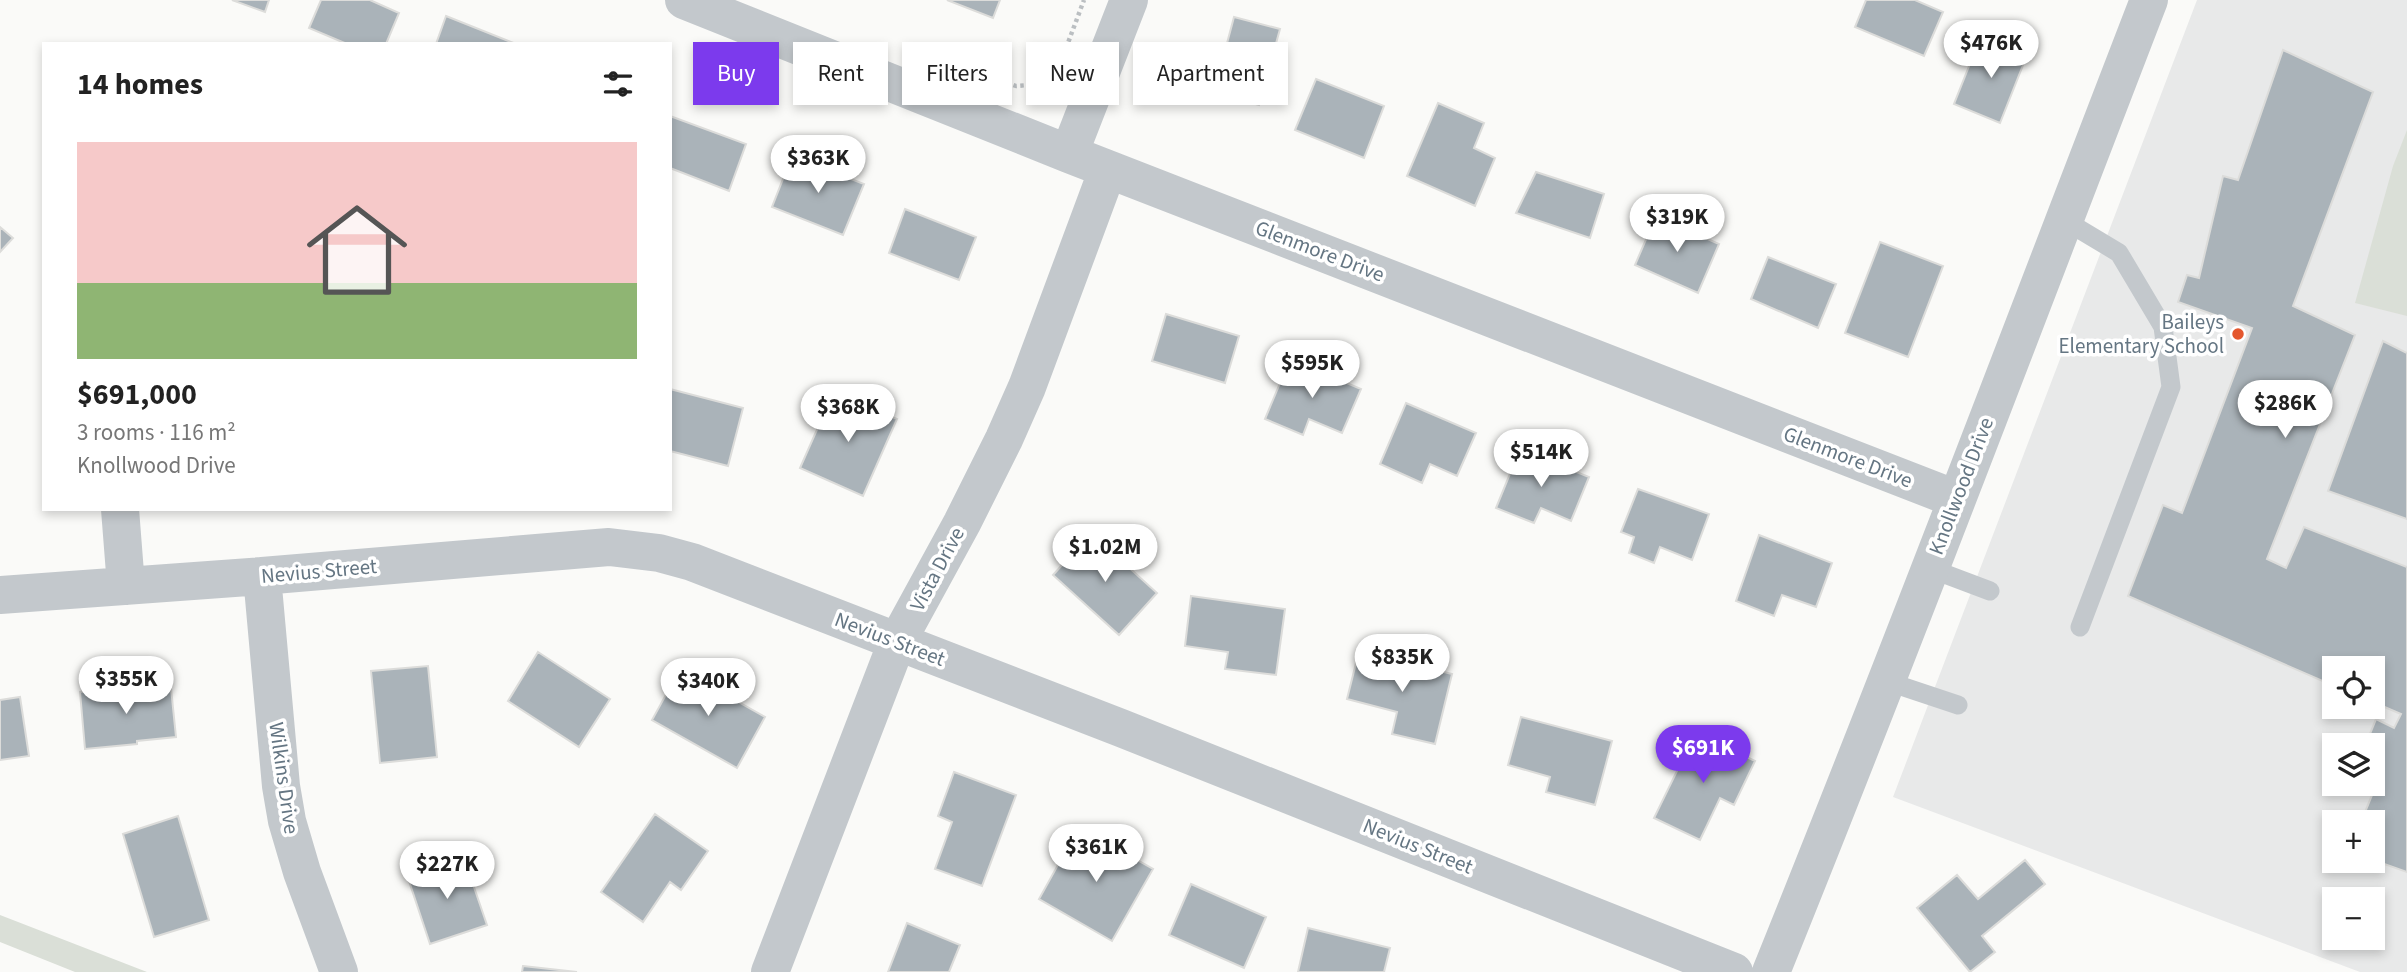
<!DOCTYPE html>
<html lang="en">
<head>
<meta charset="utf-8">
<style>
	body { margin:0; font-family:"Source Sans 3",sans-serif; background:#f2f2f2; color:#222; height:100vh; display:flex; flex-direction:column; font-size:26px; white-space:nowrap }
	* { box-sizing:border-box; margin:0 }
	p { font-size:23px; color:#767676 }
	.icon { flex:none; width:38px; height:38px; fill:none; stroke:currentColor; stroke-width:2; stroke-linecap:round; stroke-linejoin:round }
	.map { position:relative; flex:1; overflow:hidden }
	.side { position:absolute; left:42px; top:42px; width:630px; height:469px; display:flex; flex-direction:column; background:#fff; border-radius:0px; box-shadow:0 4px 10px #0003 }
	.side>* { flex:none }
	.guide { position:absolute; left:693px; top:42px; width:665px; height:63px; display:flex; gap:14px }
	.controls { position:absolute; left:2322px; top:656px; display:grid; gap:14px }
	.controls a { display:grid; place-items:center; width:63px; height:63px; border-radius:0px; background:#fff; box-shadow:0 4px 10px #0003; font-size:35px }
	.price { position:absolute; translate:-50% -60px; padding:0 16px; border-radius:24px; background:#fff; color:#222; font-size:23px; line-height:46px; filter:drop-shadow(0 2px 4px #0008) }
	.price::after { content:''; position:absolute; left:50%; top:42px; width:21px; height:16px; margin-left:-10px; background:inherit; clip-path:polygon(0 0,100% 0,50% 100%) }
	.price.on { background:#7c3aed; color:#fff }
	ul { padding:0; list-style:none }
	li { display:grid; align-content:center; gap:14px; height:371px; padding:0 35px }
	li+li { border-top:2px solid #e0e0e0 }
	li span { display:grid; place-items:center; height:217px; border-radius:0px; color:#555 }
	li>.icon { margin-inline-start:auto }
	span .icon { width:126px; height:126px; fill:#fffc; stroke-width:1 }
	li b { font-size:30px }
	h2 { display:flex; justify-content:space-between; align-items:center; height:84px; padding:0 35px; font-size:30px }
	.tag { padding:0 24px; border-radius:0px; background:#fff; box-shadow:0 4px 10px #0003; font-size:24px; line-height:63px }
	.tag.on { background:#7c3aed; color:#fff }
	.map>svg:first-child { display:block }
	.built { fill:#e8e9e9; fill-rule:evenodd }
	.green { fill:#dadfd7 }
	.building { fill:#aab3b9; stroke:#dcdcda; stroke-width:2 }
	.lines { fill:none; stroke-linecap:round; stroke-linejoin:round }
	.path { stroke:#bbbfc2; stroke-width:4.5; stroke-dasharray:3.5 3.5; stroke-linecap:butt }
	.service { stroke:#c3c8cc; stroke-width:19 }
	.minor { stroke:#c3c8cc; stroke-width:38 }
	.poi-dot { fill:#e4572e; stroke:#fff; stroke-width:2.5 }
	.labels { text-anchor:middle; stroke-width:7; stroke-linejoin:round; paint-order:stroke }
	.street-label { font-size:21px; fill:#657683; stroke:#fff }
	.poi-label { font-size:21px; fill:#657683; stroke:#fff; text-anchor:end }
</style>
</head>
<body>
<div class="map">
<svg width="2407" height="972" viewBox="0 0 2407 972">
	<rect width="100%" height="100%" fill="#fafaf8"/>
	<path class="built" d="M2197,0h210v972h-47l-467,-175zM2334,668h39v39h-39zM2334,746h39v38h-39zM2334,822h39v39h-39zM2334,900h39v38h-39z"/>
	<path class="green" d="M2407,130v186l-52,-13 38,-137z
		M0,915l147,57h-72l-75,-30z"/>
	<path class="building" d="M232,0h37l-4,12z
		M321,0h49l29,13 -13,31h-39l-38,-16z
		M947,0h53l-7,18z
		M1866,0h49l28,12 -19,44 -69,-29z
		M446,16l70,28h-80z
		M1234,17l46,12 -21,76 -45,-13z
		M1981,36l46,19 -27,68 -46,-19z
		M2283,50l90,42 -80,214 62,29 -88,224 19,9 18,-41 103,40v305l-34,-12v-38h-12l11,-27 -16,-11h17v-38h-8l11,-27 18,9 7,-14 -28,-12v-34h-39v18l-206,-90 35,-91 19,8 70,-185 -74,-26 9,-27 12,3 24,-102 15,4z
		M1316,79l68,27 -20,52 -69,-28z
		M1438,103l46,20 -10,25 21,10 -20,48 -68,-30z
		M670,116l76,28 -17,47 -59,-23z
		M792,156l72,28 -21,51 -71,-28z
		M1536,172l68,22 -14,44 -74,-25z
		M905,209l71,28 -17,43 -70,-27z
		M1656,216l63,28 -21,49 -63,-28z
		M0,227l13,11 -13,14z
		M1880,242l63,24 -35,91 -63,-24z
		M1768,257l68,27 -18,44 -67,-29z
		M1166,314l73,22 -14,47 -73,-22z
		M2383,341l24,12v166l-79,-28z
		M1290,359l71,30 -19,44 -33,-14 -6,16 -38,-16z
		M670,389l73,19 -15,58 -58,-15z
		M834,391l63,28 -34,77 -63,-28z
		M1406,403l70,30 -19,43 -27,-12 -8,19 -42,-19z
		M1520,449l69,28 -18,44 -30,-13 -7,15 -38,-15z
		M1638,489l71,25 -17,46 -32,-13 -6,16 -25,-10 5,-16 -13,-5z
		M1091,533l66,60 -38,42 -66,-60z
		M1759,535l73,28 -16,44 -34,-12 -8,21 -38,-15z
		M1191,596l94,13 -9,66 -51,-6 3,-17 -43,-6z
		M1359,651l93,23 -17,70 -43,-10 5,-22 -50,-13z
		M538,652l72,47 -31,48 -71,-46z
		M428,666l9,91 -57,6 -9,-92z
		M680,669l85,48 -28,51 -85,-48z
		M131,686v5l40,-3 5,49 -39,4v3l-52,5 -5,-57z
		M20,697l9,59 -29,4v-60z
		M1521,717l91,24 -17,64 -49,-13 4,-15 -42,-12z
		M1696,732l59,29 -21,44 -14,-7 -20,42 -46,-22z
		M954,772l62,23 -34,91 -47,-17 17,-47 -14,-6z
		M655,814l53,37 -27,39 -11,-8 -27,40 -42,-30z
		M178,816l31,104 -55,17 -31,-103z
		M1079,827l74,42 -41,72 -73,-42z
		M464,858l23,67 -57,19 -22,-66z
		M2025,860l20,24 -63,52 13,16 -25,20 -53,-64 40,-33 21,24z
		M1191,884l75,33 -22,51 -75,-33z
		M907,923l53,22 -11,27h-61z
		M1308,928l82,20 -6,24h-86z
		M523,966l54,6h-55z"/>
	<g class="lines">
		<path class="path" d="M941,59l75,27 37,-3 31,-83"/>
		<path class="service" d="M2064,220l55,33 44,74 8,60 -91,240
			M1929,568l61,23
			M1886,681l72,24"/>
		<path class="minor" d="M684,0l385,154 887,345
			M1069,154l60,-154
			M120,509l6,77
			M262,576l19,210 6,35 15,51 37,100
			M0,595l262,-19 347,-29 50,6 33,9 429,166 613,244
			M770,972l127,-330 65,-119 42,-84 23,-52 81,-218
			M1771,972c130,-322 253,-648 378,-972"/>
	</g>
	<circle class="poi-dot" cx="2238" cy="334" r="7"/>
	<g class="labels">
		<g class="street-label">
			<text transform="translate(1320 251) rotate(21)" y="7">Glenmore Drive</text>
			<text transform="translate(1848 457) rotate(21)" y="7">Glenmore Drive</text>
			<text transform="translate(1961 486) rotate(-69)" y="7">Knollwood Drive</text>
			<text transform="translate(937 569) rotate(-62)" y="7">Vista Drive</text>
			<text transform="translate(319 571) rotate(-5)" y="7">Nevius Street</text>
			<text transform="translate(890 639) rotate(21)" y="7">Nevius Street</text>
			<text transform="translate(284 778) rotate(82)" y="7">Wilkins Drive</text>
			<text transform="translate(1418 846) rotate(22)" y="7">Nevius Street</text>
		</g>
		<g class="poi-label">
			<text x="2224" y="329">Baileys<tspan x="2224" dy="24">Elementary School</tspan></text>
		</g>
	</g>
</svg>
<div class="controls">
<a><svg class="icon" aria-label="locate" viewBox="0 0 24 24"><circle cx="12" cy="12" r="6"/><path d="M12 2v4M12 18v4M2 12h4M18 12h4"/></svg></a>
<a><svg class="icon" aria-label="layers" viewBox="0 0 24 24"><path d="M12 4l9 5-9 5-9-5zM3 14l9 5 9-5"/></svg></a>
<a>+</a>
<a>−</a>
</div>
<b class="price" style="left:1991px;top:80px">$476K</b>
<b class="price" style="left:818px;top:195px">$363K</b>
<b class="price" style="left:1677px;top:254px">$319K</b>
<b class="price" style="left:1312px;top:400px">$595K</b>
<b class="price" style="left:2285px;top:440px">$286K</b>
<b class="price" style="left:848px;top:444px">$368K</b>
<b class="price" style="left:1541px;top:489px">$514K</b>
<b class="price" style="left:1105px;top:584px">$1.02M</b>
<b class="price" style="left:1402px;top:694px">$835K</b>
<b class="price" style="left:126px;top:716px">$355K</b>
<b class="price" style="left:708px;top:718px">$340K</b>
<b class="price on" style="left:1703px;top:785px">$691K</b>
<b class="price" style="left:1096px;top:884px">$361K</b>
<b class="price" style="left:447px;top:901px">$227K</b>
<div class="guide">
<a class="tag on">Buy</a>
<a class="tag">Rent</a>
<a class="tag">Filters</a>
<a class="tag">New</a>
<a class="tag">Apartment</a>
</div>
<section class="side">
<h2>14 homes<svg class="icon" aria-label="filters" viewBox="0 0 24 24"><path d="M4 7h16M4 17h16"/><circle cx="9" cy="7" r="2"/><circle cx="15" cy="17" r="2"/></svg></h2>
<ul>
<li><span style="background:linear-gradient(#f6c9c9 65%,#8fb573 0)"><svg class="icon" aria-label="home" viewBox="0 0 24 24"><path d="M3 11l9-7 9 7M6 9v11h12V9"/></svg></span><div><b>$691,000</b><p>3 rooms · 116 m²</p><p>Knollwood Drive</p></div></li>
</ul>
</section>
</div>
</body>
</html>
